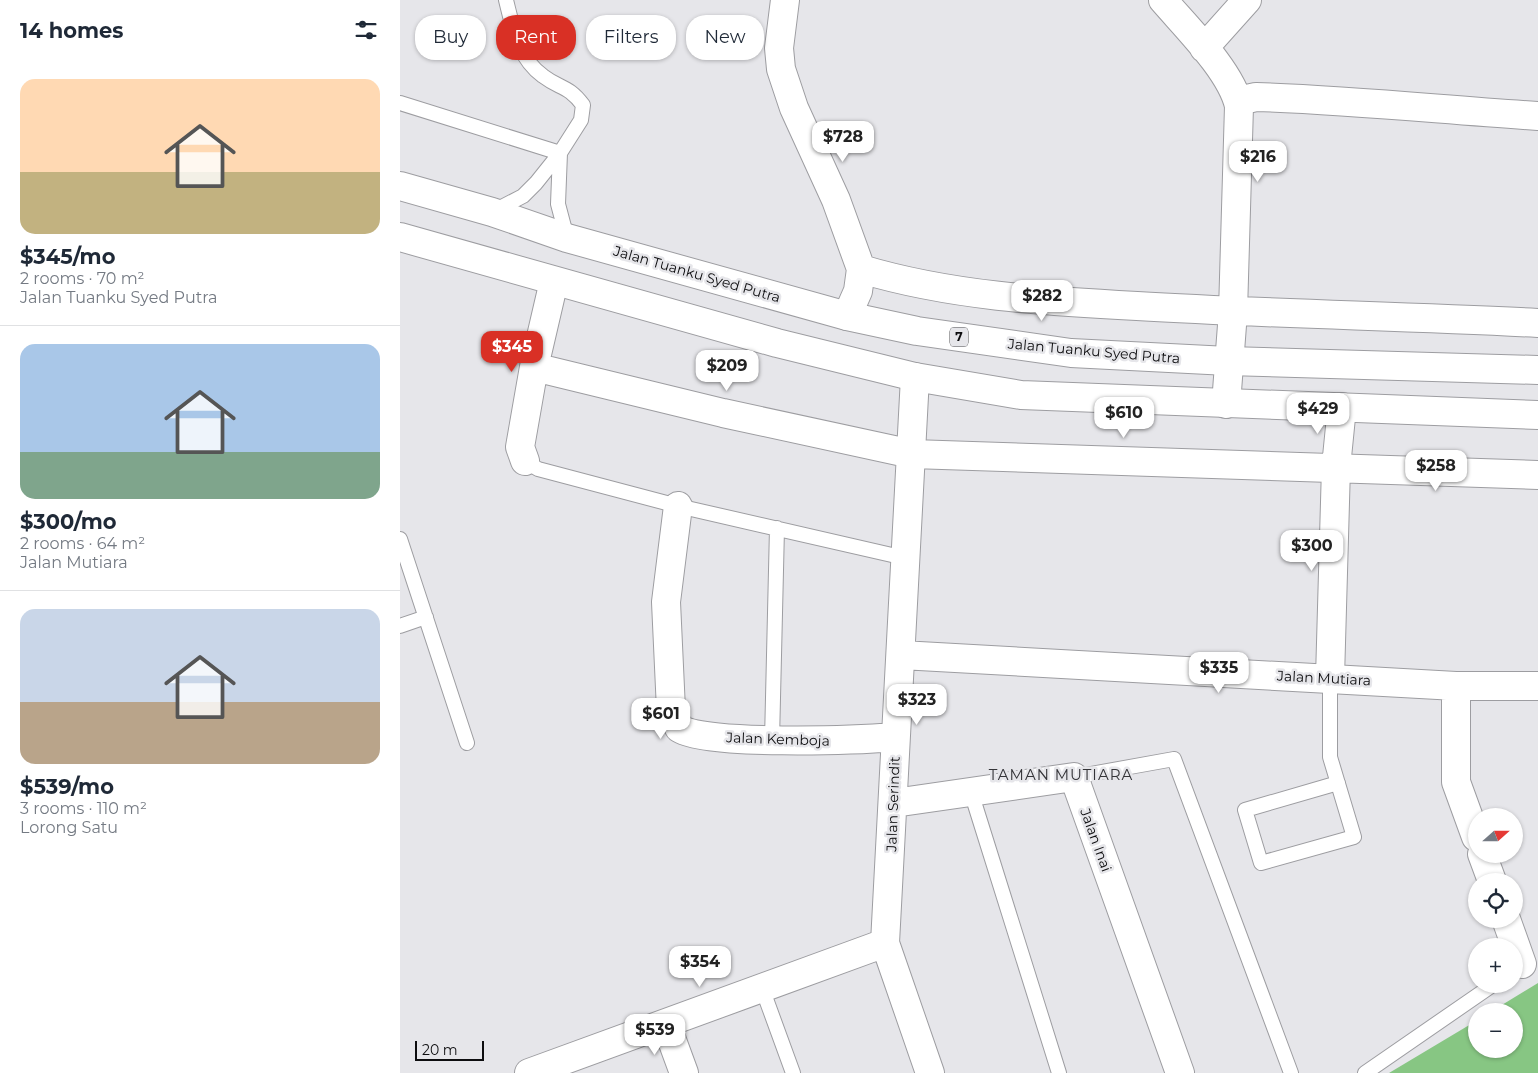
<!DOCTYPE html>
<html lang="en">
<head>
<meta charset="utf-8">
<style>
	body { margin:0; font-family:Montserrat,sans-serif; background:#f6f6f7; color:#1f2937; height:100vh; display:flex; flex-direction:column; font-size:19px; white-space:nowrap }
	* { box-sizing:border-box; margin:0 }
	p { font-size:16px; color:#747a83 }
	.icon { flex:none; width:28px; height:28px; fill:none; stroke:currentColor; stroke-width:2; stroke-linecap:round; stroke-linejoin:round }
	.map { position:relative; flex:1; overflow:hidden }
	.sheet { display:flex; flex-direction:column; background:#fff; width:400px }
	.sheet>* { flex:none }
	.banner { position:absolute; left:15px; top:15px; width:475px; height:45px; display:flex; gap:10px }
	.needle { width:32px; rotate:69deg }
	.tools { position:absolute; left:1068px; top:808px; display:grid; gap:10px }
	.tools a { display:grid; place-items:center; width:55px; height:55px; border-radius:50%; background:#fff; box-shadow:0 1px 4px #0004; font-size:25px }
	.scale { position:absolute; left:15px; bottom:12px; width:69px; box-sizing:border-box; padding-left:5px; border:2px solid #0d0d0f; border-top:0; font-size:14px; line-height:18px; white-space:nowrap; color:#0d0d0f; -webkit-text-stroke:4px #e6e6ea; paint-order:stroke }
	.price { position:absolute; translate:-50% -42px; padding:0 11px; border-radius:10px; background:#fff; color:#222; font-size:16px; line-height:32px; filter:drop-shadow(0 1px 2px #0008) }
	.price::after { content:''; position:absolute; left:50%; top:30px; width:15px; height:11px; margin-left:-8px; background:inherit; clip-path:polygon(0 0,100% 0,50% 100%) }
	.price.selected { background:#d93025; color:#fff }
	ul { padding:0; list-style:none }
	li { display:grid; align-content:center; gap:10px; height:265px; padding:0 20px }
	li+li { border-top:1px solid #e0e1e3 }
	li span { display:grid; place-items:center; height:155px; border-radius:15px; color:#555 }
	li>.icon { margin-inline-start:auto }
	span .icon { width:90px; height:90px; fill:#fffc; stroke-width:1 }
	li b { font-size:21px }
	h2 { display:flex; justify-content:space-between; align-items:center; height:60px; padding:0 20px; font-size:21px }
	.chip { padding:0 18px; border-radius:20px; background:#fff; box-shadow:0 1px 4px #0004; font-size:18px; line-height:45px }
	.chip.selected { background:#d93025; color:#fff }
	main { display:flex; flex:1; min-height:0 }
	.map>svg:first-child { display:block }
	.green { fill:#87c683 }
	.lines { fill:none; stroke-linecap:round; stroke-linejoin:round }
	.service-casing { stroke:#9d9da1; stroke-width:16 }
	.minor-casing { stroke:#9d9da1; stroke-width:30 }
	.primary-casing { stroke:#9d9da1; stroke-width:30 }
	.service { stroke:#fff; stroke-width:14 }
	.minor { stroke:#fff; stroke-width:28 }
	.primary { stroke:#fff; stroke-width:28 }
	.labels { text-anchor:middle; stroke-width:5; stroke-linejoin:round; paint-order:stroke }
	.shield { fill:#e6e6ea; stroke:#4e4e51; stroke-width:1 }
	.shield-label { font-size:12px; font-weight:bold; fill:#0d0d0f }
	.street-label { font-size:14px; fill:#0d0d0f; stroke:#e6e6ea }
	.neighbourhood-label { font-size:15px; letter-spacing:1px; fill:#343438; stroke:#e6e6ea }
</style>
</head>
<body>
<main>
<section class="sheet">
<h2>14 homes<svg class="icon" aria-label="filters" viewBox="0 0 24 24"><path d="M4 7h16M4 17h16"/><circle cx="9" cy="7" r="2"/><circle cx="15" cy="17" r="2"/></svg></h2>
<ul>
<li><span style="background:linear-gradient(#ffd9b3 60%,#c2b280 0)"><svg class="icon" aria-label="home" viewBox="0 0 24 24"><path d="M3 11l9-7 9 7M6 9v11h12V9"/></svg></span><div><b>$345/mo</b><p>2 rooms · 70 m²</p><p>Jalan Tuanku Syed Putra</p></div></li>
<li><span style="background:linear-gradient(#a9c7e8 70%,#7fa58c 0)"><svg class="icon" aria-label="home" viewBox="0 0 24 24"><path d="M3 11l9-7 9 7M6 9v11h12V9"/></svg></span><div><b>$300/mo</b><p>2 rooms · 64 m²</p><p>Jalan Mutiara</p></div></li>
<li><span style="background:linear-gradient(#c9d6e8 60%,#b9a48a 0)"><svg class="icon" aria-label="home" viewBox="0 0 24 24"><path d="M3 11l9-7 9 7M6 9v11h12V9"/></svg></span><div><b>$539/mo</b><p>3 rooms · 110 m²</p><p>Lorong Satu</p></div></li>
</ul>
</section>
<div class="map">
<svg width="1138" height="1073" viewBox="0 0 1138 1073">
	<rect width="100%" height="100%" fill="#e6e6ea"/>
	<path class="green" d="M1138,983v90h-149l87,-52v28h38v-38h-22z"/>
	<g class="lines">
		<defs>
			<path id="service" d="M0,103l160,50
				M160,153l-2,51 9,34
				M94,211l29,-15 13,-13 24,-30 21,-33 2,-15c-15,-20 -23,-16 -40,-29 -25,-18 -30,-48 -37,-76
				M125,461l13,8 140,37 227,52
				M0,539l67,204
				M0,626l26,-9
				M930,678v79l24,80 -93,26 -16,-53 93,-27
				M372,740l5,-212
				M674,777l100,-18 117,314
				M571,792l88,281
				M362,988l31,85
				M965,1073l129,-89"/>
			<path id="minor" d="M385,0l-6,48 2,21 13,39 42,92 25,69 -3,22 -11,25
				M763,0c24,28 68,71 76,106l-6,206 -7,92
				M804,48l43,-48
				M839,106l8,-7 9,-2c95,3 188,13 282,19
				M461,269c90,27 183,32 276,37 134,8 268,10 401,17
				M134,367l189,46 189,41 626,21
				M515,377l-30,566 45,130
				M125,461l-5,-14 14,-80 20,-86
				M278,506l-12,96 5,108 8,18c24,18 180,12 216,9
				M501,655l555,31h82
				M930,678l6,-211 6,-60
				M1056,686v96l20,55
				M494,803l180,-26 106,296
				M1082,854l10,27
				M1106,919l16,45
				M266,1024l18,49
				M129,1073l356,-130"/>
			<path id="primary" d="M0,186l92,26 75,26 280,78 70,15 154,22 157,8 310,9
				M0,237l377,106 138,34 106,18 517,20"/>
		</defs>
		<use href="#service" class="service-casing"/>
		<use href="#minor" class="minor-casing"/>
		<use href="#primary" class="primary-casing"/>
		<use href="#service" class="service"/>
		<use href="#minor" class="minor"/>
		<use href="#primary" class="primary"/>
	</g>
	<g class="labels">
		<rect class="shield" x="550" y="327.5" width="18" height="19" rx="4"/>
		<g class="shield-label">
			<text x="559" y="341">7</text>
		</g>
		<g class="street-label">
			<text transform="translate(297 274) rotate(16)" y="5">Jalan Tuanku Syed Putra</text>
			<text transform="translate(694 351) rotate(5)" y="5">Jalan Tuanku Syed Putra</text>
			<text transform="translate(924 678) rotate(3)" y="5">Jalan Mutiara</text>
			<text transform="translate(378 739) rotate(2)" y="5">Jalan Kemboja</text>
			<text transform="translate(493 804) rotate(-88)" y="5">Jalan Serindit</text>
			<text transform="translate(696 840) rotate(70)" y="5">Jalan Inai</text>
		</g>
		<g class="neighbourhood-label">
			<text x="661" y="780">TAMAN MUTIARA</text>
		</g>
	</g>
</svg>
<div class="tools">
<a><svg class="needle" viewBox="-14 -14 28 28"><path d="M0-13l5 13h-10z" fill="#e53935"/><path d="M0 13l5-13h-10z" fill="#747a83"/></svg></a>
<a><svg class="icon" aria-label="locate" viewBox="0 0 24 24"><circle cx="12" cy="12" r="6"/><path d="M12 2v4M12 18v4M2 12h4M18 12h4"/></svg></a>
<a>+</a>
<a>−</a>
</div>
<div class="scale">20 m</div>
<b class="price" style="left:443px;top:163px">$728</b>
<b class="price" style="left:858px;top:183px">$216</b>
<b class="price" style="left:642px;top:322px">$282</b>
<b class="price selected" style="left:112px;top:373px">$345</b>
<b class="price" style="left:327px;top:392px">$209</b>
<b class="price" style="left:918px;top:435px">$429</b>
<b class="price" style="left:724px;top:439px">$610</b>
<b class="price" style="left:1036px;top:492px">$258</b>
<b class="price" style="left:912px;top:572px">$300</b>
<b class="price" style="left:819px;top:694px">$335</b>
<b class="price" style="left:517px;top:726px">$323</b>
<b class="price" style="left:261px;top:740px">$601</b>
<b class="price" style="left:300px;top:988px">$354</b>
<b class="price" style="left:255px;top:1056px">$539</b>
<div class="banner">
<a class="chip">Buy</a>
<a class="chip selected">Rent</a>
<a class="chip">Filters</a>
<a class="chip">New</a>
</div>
</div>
</main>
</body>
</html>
